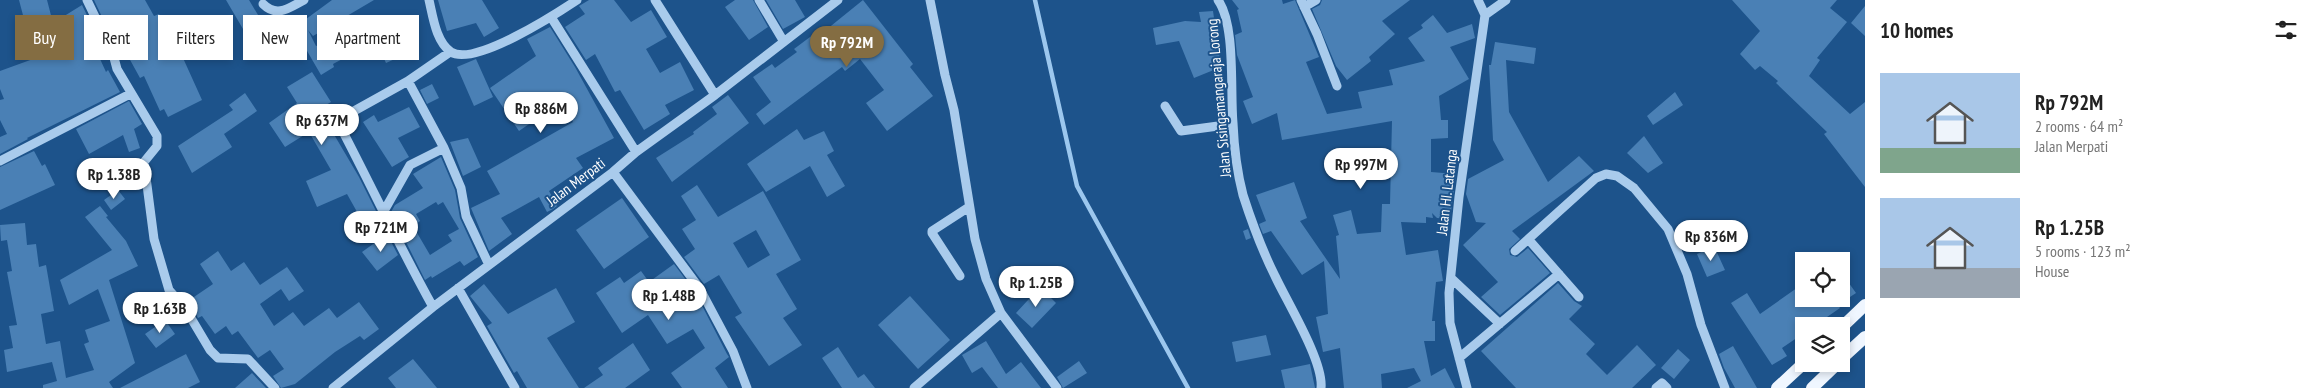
<!DOCTYPE html>
<html lang="en">
<head>
<meta charset="utf-8">
<style>
	body { margin:0; font-family:"PT Sans Narrow",sans-serif; background:#f2f2f2; color:#222; height:100vh; display:flex; flex-direction:column; font-size:19px; white-space:nowrap }
	* { box-sizing:border-box; margin:0 }
	p { font-size:16px; color:#767676 }
	.icon { flex:none; width:28px; height:28px; fill:none; stroke:currentColor; stroke-width:2; stroke-linecap:round; stroke-linejoin:round }
	.map { position:relative; flex:1; overflow:hidden }
	.side { display:flex; flex-direction:column; background:#fff; width:450px }
	.side>* { flex:none }
	.top-card { position:absolute; left:15px; top:15px; width:475px; height:45px; display:flex; gap:10px }
	.tools { position:absolute; left:1795px; top:252px; display:grid; gap:10px }
	.tools a { display:grid; place-items:center; width:55px; height:55px; border-radius:0px; background:#fff; box-shadow:0 2px 8px #0003; font-size:25px }
	.price { position:absolute; translate:-50% -42px; padding:0 11px; border-radius:18px; background:#fff; color:#222; font-size:16px; line-height:32px; filter:drop-shadow(0 1px 2px #0008) }
	.price::after { content:''; position:absolute; left:50%; top:30px; width:15px; height:11px; margin-left:-8px; background:inherit; clip-path:polygon(0 0,100% 0,50% 100%) }
	.price.active { background:#846d42; color:#fff }
	ul { padding:0; list-style:none }
	li { display:flex; align-items:center; gap:15px; height:125px; padding:0 15px }
	li span { display:grid; place-items:center; flex:none; width:140px; height:100px; border-radius:0px; color:#555 }
	li>.icon { margin-inline-start:auto }
	span .icon { width:60px; height:60px; fill:#fffc; stroke-width:1 }
	li b { font-size:21px }
	h2 { display:flex; justify-content:space-between; align-items:center; height:60px; padding:0 15px; font-size:21px }
	.tag { padding:0 18px; border-radius:0px; background:#fff; box-shadow:0 2px 8px #0003; font-size:18px; line-height:45px }
	.tag.active { background:#846d42; color:#fff }
	main { display:flex; flex:1; min-height:0 }
	.map>svg:first-child { display:block }
	.lines { fill:none; stroke-linecap:round; stroke-linejoin:round }
	.stream { stroke:#9cc7ee; stroke-width:4.5 }
	.building { fill:#4a80b5; fill-rule:evenodd }
	.minor { stroke:#a9cbec; stroke-width:9 }
	.major { stroke:#eff6ff; stroke-width:12 }
	.labels { text-anchor:middle; stroke-width:4; stroke-linejoin:round; paint-order:stroke }
	.street-label { font-size:15px; fill:#fff; stroke:#1d538b }
</style>
</head>
<body>
<main>
<div class="map">
<svg width="1865" height="388" viewBox="0 0 1865 388">
	<rect width="100%" height="100%" fill="#1d538b"/>
	<g class="lines">
		<path class="stream" d="M1035,0l42,186 111,202"/>
	</g>
	<path class="building" d="M19,0h28l6,23 29,-18 19,39 -6,4 11,24 2,-2 12,22 -93,46 1,1 -28,15v-17l7,-3 -7,-14v-20l4,-1 -4,-10v-18l55,-20 -21,-35 -10,3z
		M94,0h51l9,16 5,-2 15,25 8,-4 8,19 -7,4 19,42 -34,17 -4,-8 -4,2 -16,-35 -4,2 -23,-42 -5,2z
		M226,0h23l30,50 -11,7 -19,-32 -6,4z
		M332,0h42l-61,36 -5,-6 8,16 19,-7 11,18 -13,7 1,3 -13,8 -18,-31 -14,9 -6,-11 24,-14 -5,-6z
		M438,0h44l17,28 -15,9 -8,-14 -29,8z
		M589,0h25l17,22 20,-12 16,27 -21,12 14,24 20,-11 14,28 -29,15 5,9 -26,16 -24,-40 -5,2 -20,-38 -9,6 -21,-33 20,-13 -6,-8z
		M735,0h18l15,27 -19,13 -24,-33z
		M766,0h29l10,17 -22,12z
		M863,0l50,64 -3,3 23,29 -46,35 -21,-28 18,-13 -24,-31 -15,12 -3,-4 -78,58 -8,-11 15,-12 -18,-25 19,-13 3,4 22,-16 -3,-3 20,-15 2,4z
		M1232,0h50l1,4 12,-4 24,57 -13,5 21,52 35,-6 -4,-16 35,-7 -4,-15 36,-9 -17,-23 15,-10 -2,-3 12,-10 14,18 25,-9 3,14 -25,9 19,32 -30,17 2,24h7v18l-17,1v33l25,2 -6,45 -13,-1 -5,-5 1,5 -7,-1v6l-25,-1 5,33 32,-5 5,31 -7,1 -4,39h3v20h-11l7,35 14,-8 10,20h-48l14,-7 -7,-13 -33,6 1,14h-38l-4,-40 -17,4 -7,-35 12,-3 -4,-53 -22,14 -31,-44 -8,3 -4,-10 7,-3 -10,-26 38,-13 13,36 -7,3 40,58 -4,-43 3,-1 -6,-20 18,-5 6,24 24,-2 1,-28h8l2,-83 -110,19 -5,-27 -25,11 -9,-23 10,-4 -16,-42 -2,-20 7,-3 -5,-22 2,-1z
		M1322,0h88l-28,21 13,13 -26,23 2,4 -24,19 -11,-14 -24,-57 8,-4z
		M1732,0h105l-7,8 17,14 -30,36 3,2 -11,16 41,38 15,-12v85l-41,-53 3,-2 -51,-49 2,-2 -18,-15 -5,4 -15,-16 20,-23z
		M1865,6v30l-14,-13z
		M1213,11l8,56 -27,11 -15,-37 -23,4 -3,-17 32,-7 16,1 -2,-10z
		M390,17l10,24 4,-2 6,13 -24,11 -6,-13 3,-2 -10,-24z
		M550,27l25,40 39,71 -38,20 7,10 -34,23 8,15 -4,3 -6,3 -8,-15 -38,21 11,16 -23,17 -18,-43 29,-14 -13,-23 86,-49 -12,-20 -42,29 -29,-43 46,-32 -9,-17z
		M1495,42l41,6 -2,16 -28,-4 3,52 39,70 31,-26 15,15 -82,60 8,8 -11,10 1,6 7,2 11,-9 22,25 -50,42 -19,-18 17,-15 -35,-37 23,-22 -10,-1 -10,-28 2,-15 36,-19 -11,-20 -4,-75h2z
		M476,59l17,38 -19,9 -17,-39z
		M312,72l19,30 -12,7 40,68 17,34 -15,8 -14,-25 -30,13 -11,-26 25,-11 -22,-38 -24,15 -16,-24 28,-20 -10,-16z
		M432,84l7,14 -12,6 -7,-14z
		M1675,92l8,13 -30,20 -6,-9z
		M245,93l12,18 -33,23 8,13 -40,26 -14,-27 55,-36 -4,-5z
		M728,95l21,28 -77,59 -16,-24 38,-24 -1,-2 24,-18 -5,-7z
		M129,101l13,23 -8,5 6,19 -11,4 -6,-17 -34,19 -13,-25z
		M409,107l11,20 -22,11 11,19 -17,10 -29,-45 11,-7 4,7z
		M797,129l7,11 20,-9 10,20 -7,4 18,31 -18,11 -17,-31 -44,26 -19,-28z
		M1644,136l19,27 -15,10 -21,-20z
		M468,138l13,29 -18,9 -13,-34z
		M34,151l8,15 3,-2 10,21 -55,25v-43z
		M441,157l14,33 5,28 18,39 -14,9 -4,-5 -28,17 -1,-2 -6,4 -34,-68 4,-7 28,-17 -10,-14zM436,202l2,3 5,-3 16,27 -11,6 4,6 -22,14 -17,-29 7,-5 -4,-7z
		M697,185l21,32 45,-26 38,69 -25,14 21,35 -14,9 19,27 -33,21 -34,-49 7,-4 -23,-38 -15,9 -20,-27 11,-8 -13,-20 14,-9 -15,-24zM756,230l14,25 -22,13 -15,-25z
		M118,190l7,9 -14,11 -7,-10z
		M622,198l27,39 -45,32 -28,-39z
		M100,206l8,10 -2,1 20,24 12,25 -29,14 26,83 -26,19 4,6h-70v-3l14,-4 -5,-19 -45,10 -3,-22 9,-2 -4,-22 8,-1 -10,-53 5,-1 -5,-31 -6,1 -1,-16 25,-2 2,22 9,-1 3,23 7,-2 8,46 -13,3 5,30 14,-3 6,37 28,-8 -10,-26 5,-2 -4,-12 25,-9 -12,-32 -29,16 -9,-25 52,-30 -27,-33z
		M1248,229l3,9 -5,2 -3,-9z
		M387,234l11,21 -21,16 -15,-19z
		M1714,246l11,24 -18,7 -10,-23z
		M218,251l13,20 13,-9 16,23 27,-18 17,24 -15,10 -8,-12 -21,15 14,22 19,-14 11,14 25,-18 8,10 22,-16 20,27 -15,11 -4,-4 -25,16 -40,32 -14,4 -8,-12 11,-7 -14,-19 -12,8 -20,-27 -6,4 -6,-9 -11,8 -13,-18 -4,2 -8,-14 3,-2 -2,-3 22,-15 -13,-20z
		M674,264l21,28 32,62 2,3 -14,11 13,20h-46l-11,-15 34,-25 -12,-19 -26,15 -19,-29 -26,18 -26,-40 24,-16 4,6 17,-12 8,11z
		M1841,272l15,21 -15,10z
		M1558,283l16,18 8,5 -13,13 26,25 -9,10 21,21 30,-30 19,20 -24,23h-116l-35,-37z
		M1804,283v16h29l7,9 -26,18h-10v7l-22,15 5,8 -15,9 -41,-62 16,-10 13,21z
		M484,284l24,30 48,-26 19,34 -28,16 32,50h-52l-10,-17 -3,2 -27,-47 5,-3 -22,-27z
		M1040,287l16,16 -24,25 -16,-15z
		M910,296l40,44 -32,29 -40,-44z
		M165,320l10,14 -19,14 -11,-14z
		M1266,335l5,20 -35,7 -4,-20z
		M986,341l20,33 15,-12 20,26h-43l-16,-21 -10,6 -10,-18z
		M633,343l17,27 -25,18h-41l19,-13 -5,-7z
		M1733,346l24,42h-22l-11,-20 -5,-14z
		M838,347l20,31 6,-4 11,14h-33l-20,-30z
		M1678,349l12,11 -16,19 -13,-11z
		M186,354l14,28 -12,6h-68z
		M413,359l24,29h-41l-8,-10z
		M1079,361l8,12 -24,15 -6,-11z
		M1310,364l5,24h-30l-4,-18z
		M252,373l14,15h-31z"/>
	<g class="lines">
		<path class="minor" d="M87,0l26,54 4,15 40,67v10l-13,16 10,77 15,51 16,18 25,42 8,8 30,1 27,29
			M429,0c4,17 7,42 22,52 23,15 105,-38 126,-52
			M655,0l60,95
			M759,0l25,42
			M930,0l15,75 9,35 21,129 11,40 15,34 56,75
			M1218,0c18,25 12,92 15,123 1,24 4,49 10,72 9,28 19,55 32,81 12,26 49,86 46,112
			M1301,0l16,34 20,52
			M263,4c14,14 26,4 41,-4
			M1304,7l12,-7
			M1485,15l21,-15
			M551,17l85,135
			M408,81l36,67 17,40 5,28 23,49
			M1165,106l16,25 52,-7
			M0,161l130,-67
			M613,172l87,117 33,62 14,37
			M384,211l26,-46 34,-17
			M1529,240l50,57
			M1515,251l81,-73 10,-4 11,2 17,12 34,41 19,45 14,51 24,63
			M960,276l-28,-43v-2l37,-24
			M1451,278l49,46
			M458,288l57,100
			M433,307c-33,-59 -61,-120 -92,-179v-6l4,-6 63,-35 42,-29
			M1459,358l100,-84
			M333,388l100,-81 180,-135 23,-20 79,-57 123,-95
			M914,388l87,-75
			M1467,388l-17,-65 -1,-30 10,-96 26,-182 -7,-15
			M1656,388l6,-5 5,5"/>
		<path class="major" d="M1841,328l24,-23
			M1841,359l24,-22
			M1777,388l27,-25
			M1812,388l25,-24"/>
	</g>
	<g class="labels">
		<g class="street-label">
			<text transform="translate(1219 98) rotate(-95)" y="5">Jalan Sisingamangaraja Lorong</text>
			<text transform="translate(576 182) rotate(-37)" y="5">Jalan Merpati</text>
			<text transform="translate(1447 192) rotate(-83)" y="5">Jalan HI. Latanga</text>
		</g>
	</g>
</svg>
<div class="tools">
<a><svg class="icon" aria-label="locate" viewBox="0 0 24 24"><circle cx="12" cy="12" r="6"/><path d="M12 2v4M12 18v4M2 12h4M18 12h4"/></svg></a>
<a><svg class="icon" aria-label="layers" viewBox="0 0 24 24"><path d="M12 4l9 5-9 5-9-5zM3 14l9 5 9-5"/></svg></a>
</div>
<b class="price active" style="left:847px;top:68px">Rp 792M</b>
<b class="price" style="left:541px;top:134px">Rp 886M</b>
<b class="price" style="left:322px;top:146px">Rp 637M</b>
<b class="price" style="left:1361px;top:190px">Rp 997M</b>
<b class="price" style="left:114px;top:200px">Rp 1.38B</b>
<b class="price" style="left:381px;top:253px">Rp 721M</b>
<b class="price" style="left:1711px;top:262px">Rp 836M</b>
<b class="price" style="left:1036px;top:308px">Rp 1.25B</b>
<b class="price" style="left:669px;top:321px">Rp 1.48B</b>
<b class="price" style="left:160px;top:334px">Rp 1.63B</b>
<div class="top-card">
<a class="tag active">Buy</a>
<a class="tag">Rent</a>
<a class="tag">Filters</a>
<a class="tag">New</a>
<a class="tag">Apartment</a>
</div>
</div>
<section class="side">
<h2>10 homes<svg class="icon" aria-label="filters" viewBox="0 0 24 24"><path d="M4 7h16M4 17h16"/><circle cx="9" cy="7" r="2"/><circle cx="15" cy="17" r="2"/></svg></h2>
<ul>
<li><span style="background:linear-gradient(#a9c7e8 75%,#7fa58c 0)"><svg class="icon" aria-label="home" viewBox="0 0 24 24"><path d="M3 11l9-7 9 7M6 9v11h12V9"/></svg></span><div><b>Rp 792M</b><p>2 rooms · 64 m²</p><p>Jalan Merpati</p></div></li>
<li><span style="background:linear-gradient(#a9c7e8 70%,#9aa5b1 0)"><svg class="icon" aria-label="home" viewBox="0 0 24 24"><path d="M3 11l9-7 9 7M6 9v11h12V9"/></svg></span><div><b>Rp 1.25B</b><p>5 rooms · 123 m²</p><p>House</p></div></li>
</ul>
</section>
</main>
</body>
</html>
